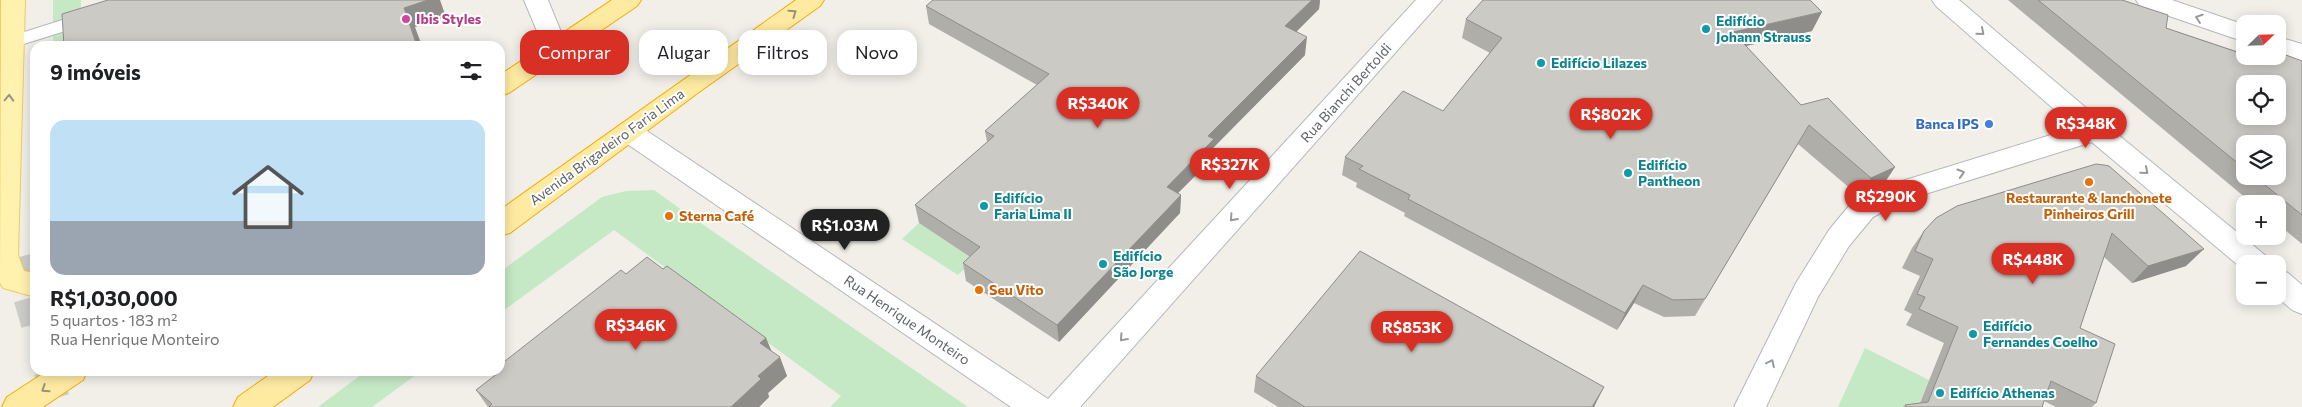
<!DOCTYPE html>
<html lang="pt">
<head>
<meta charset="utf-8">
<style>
	body { margin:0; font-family:Commissioner,sans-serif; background:#f2f2f2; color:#202124; height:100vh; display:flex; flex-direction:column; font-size:19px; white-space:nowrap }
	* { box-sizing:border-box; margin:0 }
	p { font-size:16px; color:#757577 }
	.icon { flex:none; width:28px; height:28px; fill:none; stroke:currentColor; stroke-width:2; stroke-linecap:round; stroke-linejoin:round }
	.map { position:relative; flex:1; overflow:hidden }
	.side { position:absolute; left:30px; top:41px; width:475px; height:335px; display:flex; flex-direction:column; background:#fff; border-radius:15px; box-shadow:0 2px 12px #0003 }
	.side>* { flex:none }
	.banner { position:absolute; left:520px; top:30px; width:475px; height:45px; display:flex; gap:10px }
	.needle { width:32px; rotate:67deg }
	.fabs { position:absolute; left:2236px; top:15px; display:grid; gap:10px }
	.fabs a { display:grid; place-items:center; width:50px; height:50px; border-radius:10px; background:#fff; box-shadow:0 2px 12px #0003; font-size:25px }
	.price { position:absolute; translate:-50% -42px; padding:0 11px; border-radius:18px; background:#d93025; color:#fff; font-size:16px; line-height:32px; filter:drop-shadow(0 1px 2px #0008) }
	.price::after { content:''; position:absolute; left:50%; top:30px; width:15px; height:11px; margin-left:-8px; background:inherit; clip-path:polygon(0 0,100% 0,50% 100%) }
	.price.on { background:#222; color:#fff }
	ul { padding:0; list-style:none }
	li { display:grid; align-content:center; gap:10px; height:265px; padding:0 20px }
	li+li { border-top:1px solid #e0e0e0 }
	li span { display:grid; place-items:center; height:155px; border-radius:15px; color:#555 }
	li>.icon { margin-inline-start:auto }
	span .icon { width:90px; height:90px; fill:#fffc; stroke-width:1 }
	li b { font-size:21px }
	h2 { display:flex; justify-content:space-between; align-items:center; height:60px; padding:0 20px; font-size:21px }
	.tag { padding:0 18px; border-radius:15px; background:#fff; box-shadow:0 2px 12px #0003; font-size:18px; line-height:45px }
	.tag.on { background:#d93025; color:#fff }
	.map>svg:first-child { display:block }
	.green { fill:#c5e8c5 }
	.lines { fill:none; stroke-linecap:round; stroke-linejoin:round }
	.primary-tunnel { stroke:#ccccc8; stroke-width:28; stroke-dasharray:28 14; stroke-linecap:butt }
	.service-casing { stroke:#b5b8bc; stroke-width:2 }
	.minor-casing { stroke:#b5b8bc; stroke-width:2 }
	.tertiary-casing { stroke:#b5b8bc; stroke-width:2 }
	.secondary-casing { stroke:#b6babf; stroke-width:2 }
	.primary-casing { stroke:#f2c960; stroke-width:2 }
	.trunk-casing { stroke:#f9ab00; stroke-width:2 }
	.service { fill:#fff; fill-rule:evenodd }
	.minor { fill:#fff; fill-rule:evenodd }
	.tertiary { fill:#fff; fill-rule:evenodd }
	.secondary { fill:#fff; fill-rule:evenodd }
	.primary { fill:#fff2af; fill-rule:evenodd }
	.trunk { fill:#feeaa1; fill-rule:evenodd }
	.wall { fill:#afaea9; fill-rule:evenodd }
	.shaded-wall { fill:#8f8d8a }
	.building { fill:#cccac5; stroke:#8f8d8a; fill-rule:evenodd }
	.oneway { stroke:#97927c }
	.oneway2 { stroke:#979a9d }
	.oneway3 { stroke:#979581 }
	.hotel-dot { fill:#d1479c; stroke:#fff; stroke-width:2 }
	.culture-dot { fill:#0f9aa8; stroke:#fff; stroke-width:2 }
	.shop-dot { fill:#3f7fe0; stroke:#fff; stroke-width:2 }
	.food-dot { fill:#e8710a; stroke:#fff; stroke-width:2 }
	.labels { text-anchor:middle; stroke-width:4; stroke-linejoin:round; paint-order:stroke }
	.hotel-label { font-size:14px; font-weight:bold; fill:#b23c85; stroke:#fff; text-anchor:start }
	.culture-label { font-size:14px; font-weight:bold; fill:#0d838f; stroke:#fff; text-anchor:start }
	.street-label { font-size:14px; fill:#5f6368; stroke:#fff }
	.shop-label { font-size:14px; font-weight:bold; fill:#366cbe; stroke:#fff; text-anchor:end }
	.food-label { font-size:14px; font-weight:bold; fill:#c56008; stroke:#fff; text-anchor:start }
</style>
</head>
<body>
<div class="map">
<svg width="2302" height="407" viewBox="0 0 2302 407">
	<rect width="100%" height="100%" fill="#f1efe8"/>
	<path class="green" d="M53,0h28l-1,46h-27z
		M654,190l25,18 289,199h-138l11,-11 -227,-166 -114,83v-41l102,-75 24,-6z
		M919,223l55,37 -16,15 -56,-36z
		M1865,348l64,32 -11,27h-80z
		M366,371h55l-49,36h-54z"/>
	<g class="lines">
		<path class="primary-tunnel" d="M0,72l3,51
			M16,258l19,66
			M48,371l10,36"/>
		<defs>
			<path id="service" d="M88,12l6,2 3,4 -3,4 -83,26 -6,-2 -3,-4 3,-4z"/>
			<path id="minor" d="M524,0h24l20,49 -3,6 -9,2 -9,-2z
				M1416,0h26l-362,407h-69l-391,-268 -4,-7 4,-7 9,-3 9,3 410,274z
				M2096,121l9,3 4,7 -4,7 -199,62 -33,17 -24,29 -31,51 -52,110h-32l62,-124 33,-53 24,-29 33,-15z"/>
			<path id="tertiary" d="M2136,0h36l73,25v17l-105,-36z
				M2278,37l24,7v18l-24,-8z"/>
			<path id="secondary" d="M1932,0h27l146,124 161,132 4,8h-25v7l-158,-133 -151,-132z
				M2278,269l10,4 14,12v29l-10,-4 -16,-14h2z"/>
			<path id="primary" d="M1,0h24l-7,255 6,16 11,2v24l-32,-9 -3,-5z"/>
			<path id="trunk" d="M612,0h29l-4,6 -128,87 -9,3v-21z
				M796,0h28l-4,6 -121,86 -189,141 -10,3v-26z
				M47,371h40l-4,9 -40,27h-41l5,-10z
				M275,371h39l-4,9 -37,27h-40l5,-10z"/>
		</defs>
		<use href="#service" class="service-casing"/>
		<use href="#minor" class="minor-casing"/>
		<use href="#tertiary" class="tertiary-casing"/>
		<use href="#secondary" class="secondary-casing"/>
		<use href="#primary" class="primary-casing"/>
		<use href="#trunk" class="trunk-casing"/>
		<use href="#service" class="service"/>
		<use href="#minor" class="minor"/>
		<use href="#tertiary" class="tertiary"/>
		<use href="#secondary" class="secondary"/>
		<use href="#primary" class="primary"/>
		<use href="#trunk" class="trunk"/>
	</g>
	<path class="wall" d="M933,0h387l-1,9 -22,22 8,24 -92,93v10l-35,35 3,2 -1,18 -121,129 -93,-61 -3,-18 7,-6 -51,-34 -4,-18 72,-63 -2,-11 52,-46 -108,-61 -3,-18z
		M2008,0h114l44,28 70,23 9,-10 57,20v183l-24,-20v-20h-25zM2245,144l33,32h-33z
		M1466,19l346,12 -66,15 55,59 94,62 -12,18 -24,11 -61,-52 -103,172 -31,1 -30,-14 -17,27 -213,-114 1,-3 -49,-26 1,-4 -15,-8 3,-18 98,-46 47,-58 -28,-15z
		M2096,164l90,102 -54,17 -28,-26 -24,71 16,75 -4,4h-36l-12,-6 -2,6h-139l2,-2 15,-2 24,-60 -38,-18 6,-11 -8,-4 16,-34 -18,-8 10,-20 12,-17z
		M663,269l103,69 5,13 16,25 -19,17 1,4 -10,10h-271l-12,-17 22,-16 -2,-3h4l126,-97z
		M1256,376l340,27 -2,4h-316l-24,-15z"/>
	<path class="shaded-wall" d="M428,0h12l6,17 -31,10 7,19h-5l-13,-38z
		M1312,0h8l-1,9 -36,36 2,-19z
		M1822,12l-10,19 -88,20 9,-19z
		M1307,37l-2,18 -92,93v10l-47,47 1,-18 41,-51z
		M1895,167l-12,18 -24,11 12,-18z
		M1181,195l-1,18 -121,129 -2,-17z
		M2204,249l-18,17 -54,17 16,-17z
		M1643,285l-9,18 -17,27 8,-17z
		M766,338l8,19 -14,-14z
		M780,357l7,19 -19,17 1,4 -10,10h-28l27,-31z
		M1604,387l-10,20h-2z"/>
	<path class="building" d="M108,0h320l-24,8 13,38h-353l-2,-32z
		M933,0h379l-27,26 22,11 -99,99 6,3 -47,48 14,8 -124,130 -94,-62 17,-16 -65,-42 79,-69 -9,-5 64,-57 -123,-68z
		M1483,0h327l12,12 -89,20 68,73 27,-7 67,69 -24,11 -62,-53 -104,174 -32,1 -30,-15 -18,28 -217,-114 2,-4 -51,-26 4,-3 -18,-9 58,-66 40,20 59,-73 -36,-19z
		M2038,0h84l46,15 -2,13 77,26 2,-13v15h33v-4l24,9v154l-48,-39h24v-32h-33v25zM2245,84h33v32h-33z
		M2096,164l8,1 5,1 95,83 -56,17 -36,-33 -32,95 35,16 -19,59 -45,-22 -9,26h-135l-2,-2 23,-3 30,-75 -39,-18 6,-12 -8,-3 16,-35 -18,-8 9,-20 12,-13 21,-12z
		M1360,251l244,136 -12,20h-287l-49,-31z
		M647,257l16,12 4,-3 99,72 -6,5 20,14 -22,19 3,3 -30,28h-242l3,-3 -16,-14 22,-17 -1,-2h3v-6l121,-95 5,4z"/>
	<defs><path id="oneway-chevron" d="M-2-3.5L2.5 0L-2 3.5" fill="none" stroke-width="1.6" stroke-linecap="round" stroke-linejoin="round" transform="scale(1.25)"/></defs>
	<g class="oneway">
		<use href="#oneway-chevron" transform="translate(793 13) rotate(-35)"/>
		<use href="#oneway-chevron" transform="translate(45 389) rotate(146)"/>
	</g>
	<g class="oneway2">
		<use href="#oneway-chevron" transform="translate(2199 18) rotate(-161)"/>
		<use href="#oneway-chevron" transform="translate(1981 32) rotate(41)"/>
		<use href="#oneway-chevron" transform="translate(2145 171) rotate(40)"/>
		<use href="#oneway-chevron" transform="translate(1961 173) rotate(-17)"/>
		<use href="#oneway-chevron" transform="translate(1233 218) rotate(132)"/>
		<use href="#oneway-chevron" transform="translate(1123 338) rotate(132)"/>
		<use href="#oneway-chevron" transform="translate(1771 363) rotate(-64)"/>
	</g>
	<use class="oneway3" href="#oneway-chevron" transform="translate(9 98) rotate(-88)"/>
	<circle class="hotel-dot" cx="406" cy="19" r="5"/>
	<g class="culture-dot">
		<circle cx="1706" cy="29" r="5"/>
		<circle cx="1541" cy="63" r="5"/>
		<circle cx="1628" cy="173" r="5"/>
		<circle cx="984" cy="206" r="5"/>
		<circle cx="1103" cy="264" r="5"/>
		<circle cx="1973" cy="334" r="5"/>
		<circle cx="1940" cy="393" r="5"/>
	</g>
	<circle class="shop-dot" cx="1989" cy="124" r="5"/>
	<g class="food-dot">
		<circle cx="2089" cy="182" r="5"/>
		<circle cx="669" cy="216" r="5"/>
		<circle cx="979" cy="290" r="5"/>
	</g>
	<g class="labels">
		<g class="hotel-label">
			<text x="416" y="24">Ibis Styles</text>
		</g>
		<g class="culture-label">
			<text x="1716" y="26">Edifício<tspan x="1716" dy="16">Johann Strauss</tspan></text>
			<text x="1551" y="68">Edifício Lilazes</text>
			<text x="1638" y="170">Edifício<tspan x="1638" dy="16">Pantheon</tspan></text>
			<text x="994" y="203">Edifício<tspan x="994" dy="16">Faria Lima II</tspan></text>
			<text x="1113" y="261">Edifício<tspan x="1113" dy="16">São Jorge</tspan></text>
			<text x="1983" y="331">Edifício<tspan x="1983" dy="16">Fernandes Coelho</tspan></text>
			<text x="1950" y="398">Edifício Athenas</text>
		</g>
		<g class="street-label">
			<text transform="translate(1346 93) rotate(-48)" y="5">Rua Bianchi Bertoldi</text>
			<text transform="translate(607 147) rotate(-36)" y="5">Avenida Brigadeiro Faria Lima</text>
			<text transform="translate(907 320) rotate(34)" y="5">Rua Henrique Monteiro</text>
		</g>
		<g class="shop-label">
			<text x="1979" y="129">Banca IPS</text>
		</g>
		<g class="food-label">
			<text x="2089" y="203" text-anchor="middle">Restaurante &amp; lanchonete<tspan x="2089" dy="16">Pinheiros Grill</tspan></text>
			<text x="679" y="221">Sterna Café</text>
			<text x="989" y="295">Seu Vito</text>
		</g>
	</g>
</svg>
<div class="fabs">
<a><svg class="needle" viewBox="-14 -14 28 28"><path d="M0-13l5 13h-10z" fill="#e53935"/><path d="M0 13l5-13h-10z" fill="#757577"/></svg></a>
<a><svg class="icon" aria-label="locate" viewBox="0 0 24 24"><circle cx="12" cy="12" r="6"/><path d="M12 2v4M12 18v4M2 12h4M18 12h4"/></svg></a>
<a><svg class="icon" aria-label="layers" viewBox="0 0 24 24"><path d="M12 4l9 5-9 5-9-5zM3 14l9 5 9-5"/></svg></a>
<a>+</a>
<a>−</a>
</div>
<b class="price" style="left:1098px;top:129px">R$340K</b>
<b class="price" style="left:1611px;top:140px">R$802K</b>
<b class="price" style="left:2086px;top:149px">R$348K</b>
<b class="price" style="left:1230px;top:190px">R$327K</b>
<b class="price" style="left:1886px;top:222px">R$290K</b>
<b class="price on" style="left:845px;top:251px">R$1.03M</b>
<b class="price" style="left:2033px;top:285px">R$448K</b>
<b class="price" style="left:636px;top:351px">R$346K</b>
<b class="price" style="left:1412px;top:353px">R$853K</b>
<div class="banner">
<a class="tag on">Comprar</a>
<a class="tag">Alugar</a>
<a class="tag">Filtros</a>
<a class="tag">Novo</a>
</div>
<section class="side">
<h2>9 imóveis<svg class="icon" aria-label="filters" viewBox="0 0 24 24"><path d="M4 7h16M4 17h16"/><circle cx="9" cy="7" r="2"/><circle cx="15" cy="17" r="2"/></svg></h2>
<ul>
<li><span style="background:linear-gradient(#bfe0f5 65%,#9aa5b1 0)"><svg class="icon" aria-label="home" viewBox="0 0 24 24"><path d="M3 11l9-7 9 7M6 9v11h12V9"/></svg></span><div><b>R$1,030,000</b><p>5 quartos · 183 m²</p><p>Rua Henrique Monteiro</p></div></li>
</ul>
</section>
</div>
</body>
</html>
